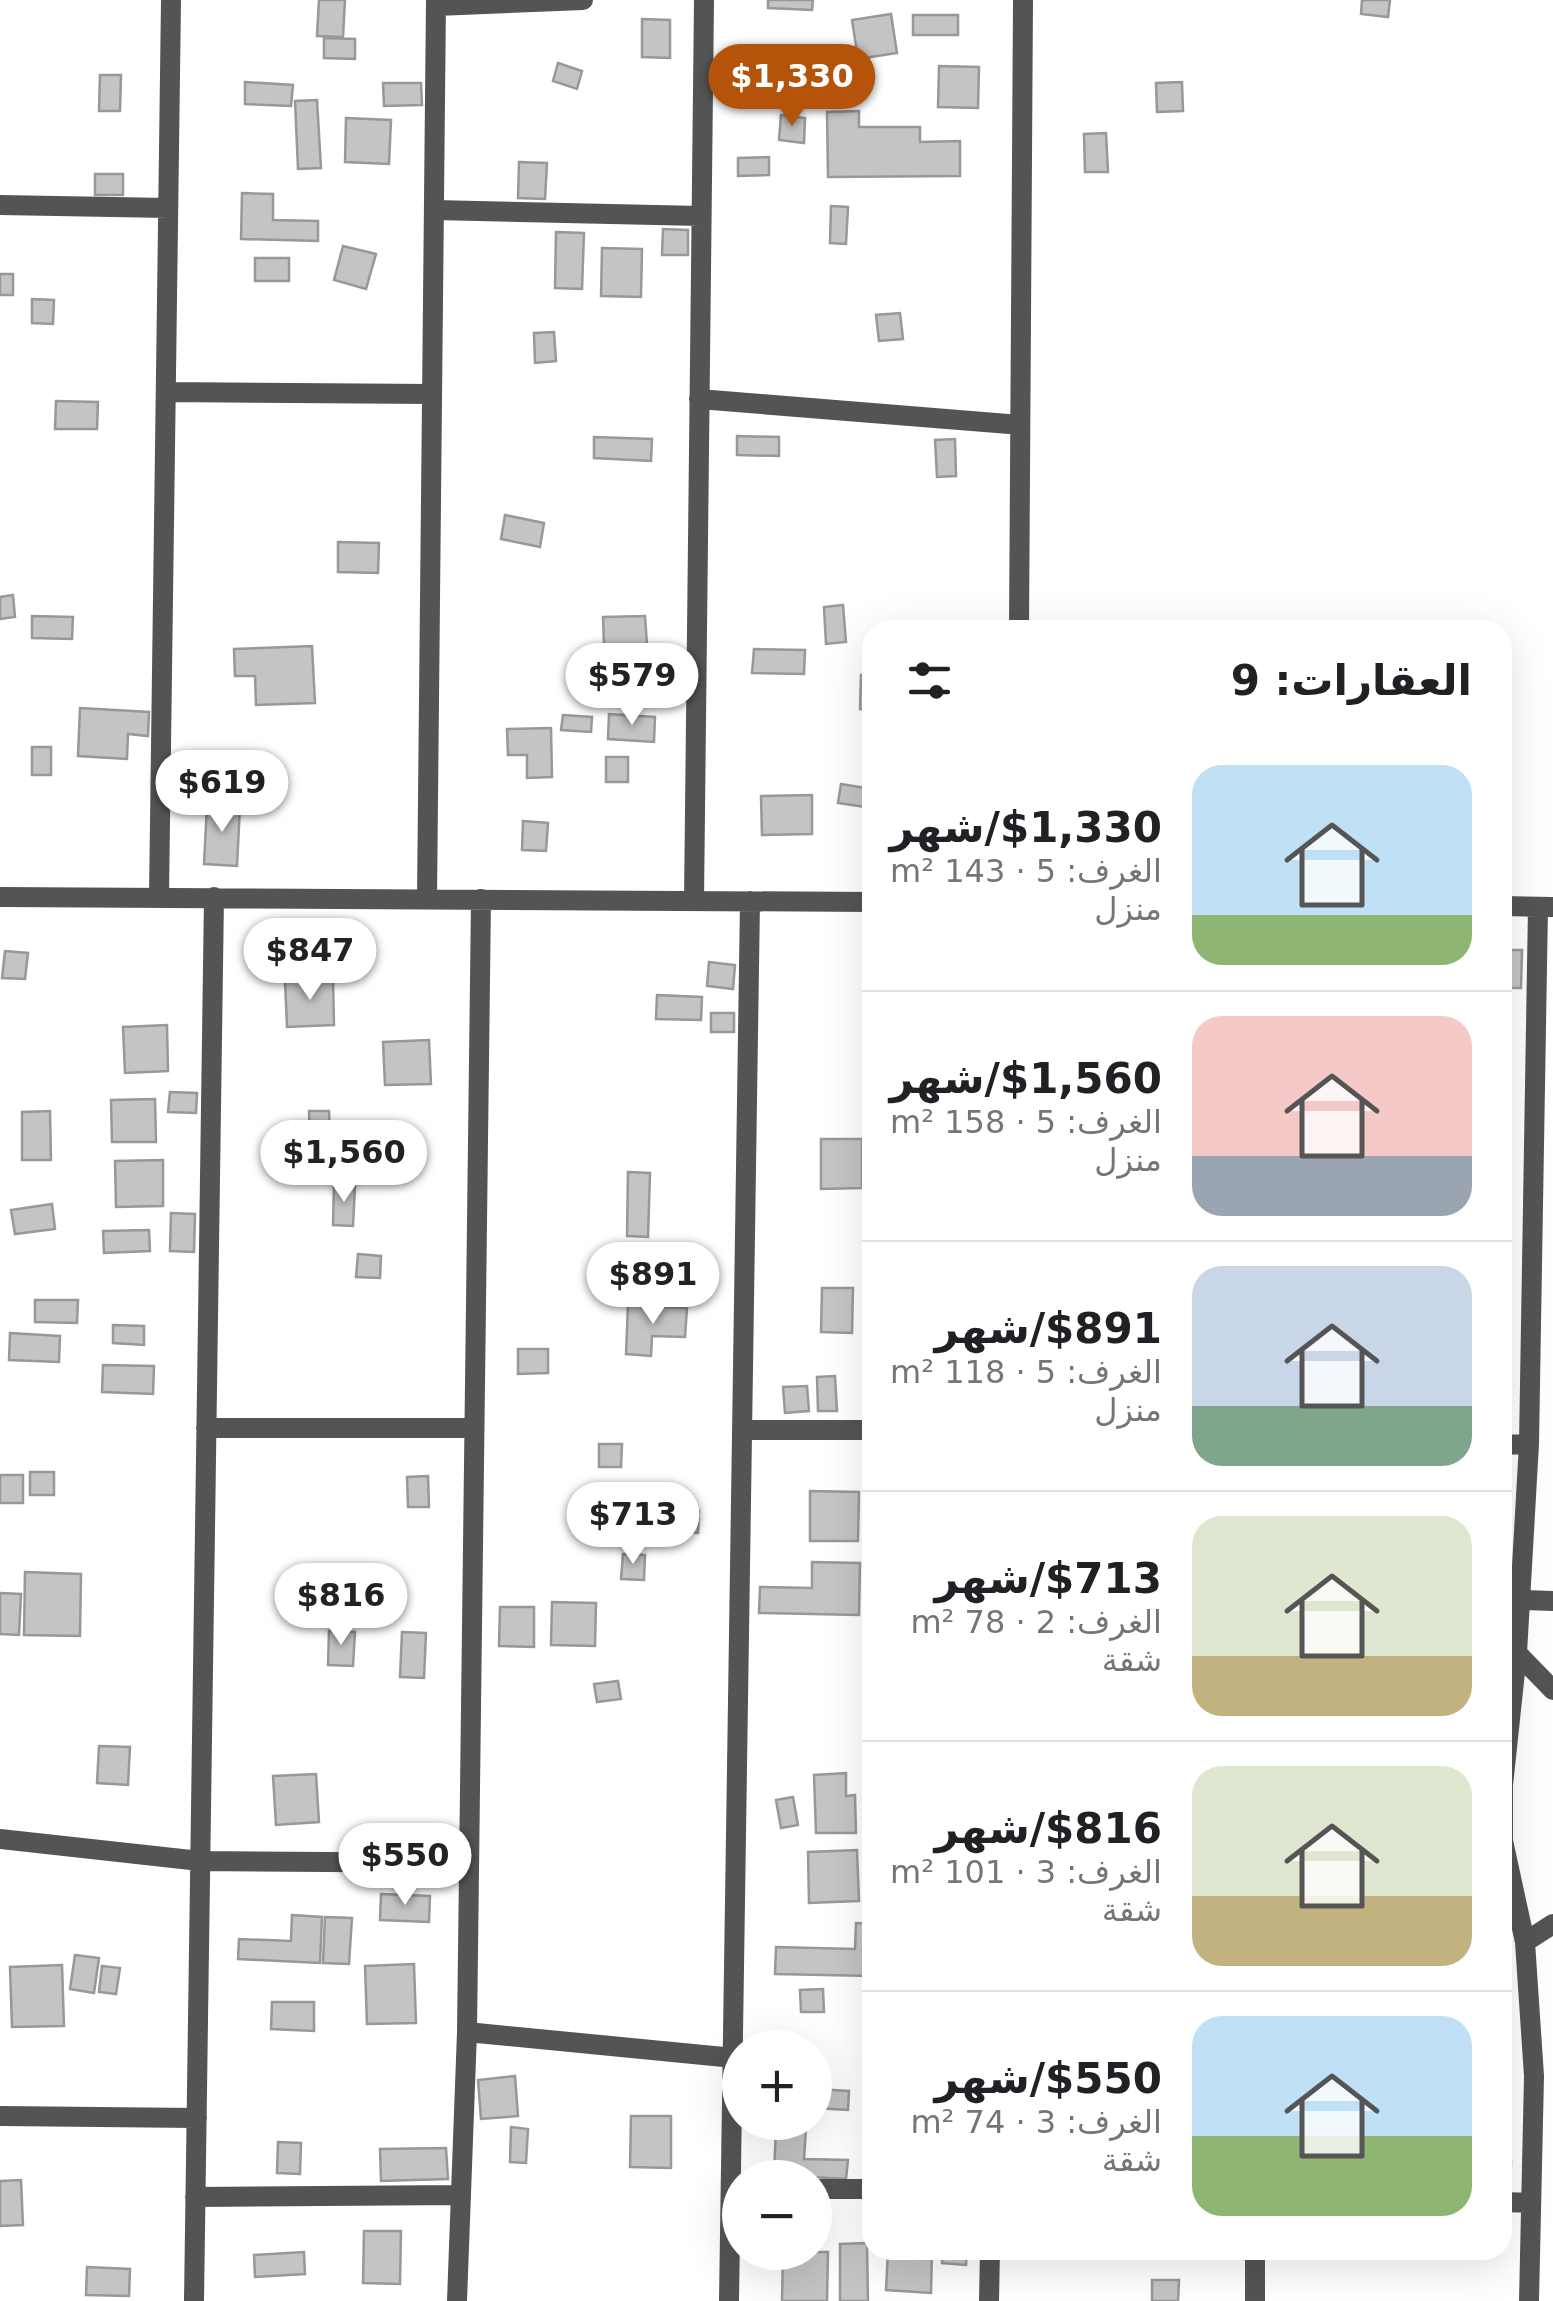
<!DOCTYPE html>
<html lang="ar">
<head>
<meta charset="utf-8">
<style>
	body { margin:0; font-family:"DejaVu Sans",Vazirmatn,sans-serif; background:#f2f2f2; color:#202124; direction:rtl; height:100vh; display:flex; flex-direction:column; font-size:38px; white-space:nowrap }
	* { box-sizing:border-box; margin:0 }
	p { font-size:32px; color:#757577 }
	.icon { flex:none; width:55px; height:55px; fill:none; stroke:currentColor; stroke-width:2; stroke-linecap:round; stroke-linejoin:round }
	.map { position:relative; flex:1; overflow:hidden; direction:ltr }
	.side { position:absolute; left:862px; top:620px; width:650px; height:1640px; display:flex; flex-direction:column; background:#fff; border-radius:30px; box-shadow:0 10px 40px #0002; direction:rtl }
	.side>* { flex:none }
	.controls { position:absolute; left:722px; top:2030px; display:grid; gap:20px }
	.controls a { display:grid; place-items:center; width:110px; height:110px; border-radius:50%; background:#fff; box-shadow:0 10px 40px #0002; font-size:50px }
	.price { position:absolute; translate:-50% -85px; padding:0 22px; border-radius:35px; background:#fff; color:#222; font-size:32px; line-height:65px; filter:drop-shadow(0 2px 5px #0008) }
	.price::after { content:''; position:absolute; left:50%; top:60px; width:30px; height:22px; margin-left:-15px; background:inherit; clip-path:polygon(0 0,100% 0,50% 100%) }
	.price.active { background:#b45309; color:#fff }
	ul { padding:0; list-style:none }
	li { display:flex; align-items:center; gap:30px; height:250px; padding:0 40px }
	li+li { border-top:2px solid #e0e0e0 }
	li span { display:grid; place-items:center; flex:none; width:280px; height:200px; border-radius:30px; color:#555 }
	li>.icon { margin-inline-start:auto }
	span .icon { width:120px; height:120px; fill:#fffc; stroke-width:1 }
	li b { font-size:42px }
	h2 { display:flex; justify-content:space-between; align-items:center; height:120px; padding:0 40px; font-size:42px }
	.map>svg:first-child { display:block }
	.building { fill:#c4c4c4; stroke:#989898; stroke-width:2.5 }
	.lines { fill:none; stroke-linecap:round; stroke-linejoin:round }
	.minor { stroke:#545454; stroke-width:20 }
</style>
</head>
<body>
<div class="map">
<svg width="1553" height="2301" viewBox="0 0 1553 2301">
	<rect width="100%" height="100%" fill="#fff"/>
	<path class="building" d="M319,0h26l-2,37 -26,-1z
		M768,0h45l-1,10 -44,-2z
		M1362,0h28l-2,17 -27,-3z
		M891,14l6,39 -39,6 -6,-39z
		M913,15h45v20h-45z
		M642,19l28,1v38l-28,-1z
		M324,38l31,1v20l-31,-1z
		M558,63l24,8 -5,18 -24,-8z
		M939,66l40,1 -1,41 -40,-1z
		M100,75h21l-1,36h-21z
		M245,82l48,3 -2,21 -46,-2z
		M1182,82l1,29 -26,1 -1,-29z
		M383,83h38l1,22 -38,1z
		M317,100l4,68 -23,1 -3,-68z
		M859,111v16h61v15l40,-1v35l-132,1 -1,-65z
		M781,115l24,3 -1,25 -25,-3z
		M346,118l45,2 -2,44 -44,-2z
		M1106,133l2,39h-23l-1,-38z
		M769,157v18l-31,1v-18z
		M519,162l28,1 -2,36 -27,-1z
		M95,174h28v21h-28z
		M242,193l31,1v26l45,1v20l-77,-2z
		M831,206l17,1 -2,37 -16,-1z
		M663,229l25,1v25h-26z
		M556,232l28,1 -2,56 -27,-1z
		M343,246l33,8 -10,35 -32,-9z
		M602,248l40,1 -1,48 -40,-1z
		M255,258h34v23h-34z
		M0,274h13v21h-13z
		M32,299l22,1 -1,24 -21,-1z
		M900,313l3,26 -24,2 -3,-26z
		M554,332l2,29 -21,2 -1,-30z
		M56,401l42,1 -1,27h-42z
		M737,436l42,1v19l-42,-1z
		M594,437l58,2 -1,22 -57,-3z
		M955,439l1,37 -19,1 -2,-37z
		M505,515l39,8 -4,24 -39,-8z
		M338,542l41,1 -1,30 -40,-1z
		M13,595l2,22 -15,2v-22z
		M843,605l3,37 -20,2 -2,-37z
		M32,616l41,1 -1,22 -40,-1z
		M645,616l2,29 -43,1 -1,-29z
		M312,646l3,57 -59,2 -1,-29h-20l-1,-27z
		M754,649l51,1 -1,24 -52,-1z
		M861,675h11v35l-12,-1z
		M80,708l69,4 -1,24 -20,-2 -1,25 -49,-3z
		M872,713v29h-8v-28z
		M609,714l46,3 -1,25 -46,-3z
		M563,715l29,2 -1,15 -30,-2z
		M551,728l1,49 -25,1v-23h-19l-1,-26z
		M32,747h19v28h-19z
		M606,757h22v25h-22z
		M841,784l31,5v19l-34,-5z
		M812,795v39l-50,1 -1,-39z
		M207,805l33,1 -3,60 -33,-2z
		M523,821l25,2 -2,28 -24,-1z
		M1502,950h20l-1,38h-19z
		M5,951l23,2 -3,26 -23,-1z
		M709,962l26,3 -2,24 -26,-3z
		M333,979l1,46 -47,2 -2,-46z
		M657,995l45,2 -1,23 -45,-1z
		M711,1013h23v19h-23z
		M167,1025l1,46 -43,2 -2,-46z
		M429,1040l2,44 -46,1 -2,-43z
		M170,1092l27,1 -1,20 -28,-1z
		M155,1099l1,43h-44l-1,-42z
		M50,1111l1,49h-29v-48z
		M309,1111h20l1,25h-20z
		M821,1139h41v49l-41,1z
		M298,1155l31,1 -1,23 -30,-2z
		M163,1160v46l-47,1 -1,-46z
		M628,1172l22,1 -2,64 -21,-1z
		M334,1184l21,1 -2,41 -20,-1z
		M52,1204l3,25 -40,5 -4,-24z
		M864,1208h8v32h-7z
		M171,1213l24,1 -1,38 -24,-1z
		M149,1230l1,21 -46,2 -1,-22z
		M358,1254l23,2 -1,22 -24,-1z
		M822,1288h31l-1,45 -31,-1z
		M35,1300h43l-1,23 -42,-1z
		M628,1305l59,3 -2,29 -33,-1 -1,20 -25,-2z
		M113,1325l31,1v19l-31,-2z
		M10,1333l50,3 -1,26 -50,-2z
		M518,1349h30v24l-30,1z
		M103,1365l51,1 -1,28 -51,-2z
		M835,1376l2,35h-19l-1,-34z
		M807,1386l2,25 -24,2 -2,-26z
		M599,1444h23l-1,23h-22z
		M30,1472h24v23h-24z
		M0,1475h23v28h-23z
		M428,1476l1,31h-21l-1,-30z
		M810,1491l49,1 -1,49h-48z
		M649,1509l50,2 -1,22 -51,-2z
		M638,1511l1,20 -37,2 -1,-19z
		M623,1554l22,1 -1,25 -23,-1z
		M812,1562l48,1 -1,52 -100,-2 1,-26 52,1z
		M25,1572l56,2 -1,62 -56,-1z
		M0,1593l21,1 -2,41 -19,-1z
		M552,1602l44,1 -1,43 -44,-1z
		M500,1607h34v40l-35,-1z
		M329,1631l26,1 -2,34 -25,-1z
		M402,1632l24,1 -2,45 -24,-1z
		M618,1681l3,18 -24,3 -3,-18z
		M99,1746l31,1 -2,38 -31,-2z
		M846,1773v23l9,-1 1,38h-40l-2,-58z
		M316,1774l3,48 -43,3 -3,-49z
		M793,1797l5,28 -17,3 -5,-28z
		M857,1850l2,51 -50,2 -1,-51z
		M381,1894l49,2 -1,26 -49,-2z
		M292,1915l30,2 -2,46 -82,-4 1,-20 52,2z
		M325,1917l27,1 -3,46 -26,-1z
		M856,1923l16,1v52l-97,-2 1,-27 79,2z
		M75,1955l24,3 -5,35 -24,-4z
		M414,1964l2,59 -49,1 -2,-58z
		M62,1965l2,61 -52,1 -2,-60z
		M102,1966l18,2 -4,26 -17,-2z
		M823,1989l1,23h-23l-1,-22z
		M272,2002h42v29l-43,-2z
		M515,2076l3,40 -37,3 -3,-39z
		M815,2089l34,2 -1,19 -33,-2z
		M631,2116h40v52l-41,-1z
		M511,2127l17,2 -2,34 -16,-1z
		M776,2127l30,2 -2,30 44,1 -2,19 -72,-4z
		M278,2142l23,1 -1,31 -23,-1z
		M446,2148l2,31 -67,2 -1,-32z
		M1502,2162h9l-1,25h-8z
		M21,2180l2,45 -23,1v-45z
		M364,2231h37l-1,53 -37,-1z
		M867,2243l1,58h-28v-57z
		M888,2250h44l-1,43 -45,-3z
		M943,2250h24l-1,15 -24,-2z
		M304,2252l1,22 -50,3 -1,-22z
		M783,2252h45l-1,49h-45z
		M87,2267l43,2 -1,27 -43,-1z
		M1152,2280h27l-1,21h-26z"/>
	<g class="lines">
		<path class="minor" d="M436,6l147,-6
			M0,205l168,3
			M434,210l267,6
			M166,392l266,2
			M699,399l321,26
			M1019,630l4,-630
			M0,897l872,5
			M159,897l12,-897
			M427,899l9,-899
			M694,901l10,-901
			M1502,906l51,1
			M206,1428h266
			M742,1430h130
			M1502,1445l27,-1
			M1521,1600l32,1
			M1517,1653l36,37
			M0,1839l200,22 268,2
			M1525,1942l28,-18
			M467,2032l267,26
			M0,2116l197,2
			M815,2189h57
			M195,2197l264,-2
			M1502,2202l29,1
			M194,2301l20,-1404
			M457,2301l10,-269 14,-1133
			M729,2301l21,-1400
			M989,2301l1,-51
			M1255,2301v-51
			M1529,2301l5,-225 -9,-134 -22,-101v-56l14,-132 12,-209 9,-537"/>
	</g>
</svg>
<div class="controls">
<a>+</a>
<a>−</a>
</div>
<b class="price active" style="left:792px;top:129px">$1,330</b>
<b class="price" style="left:632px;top:728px">$579</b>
<b class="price" style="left:222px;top:835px">$619</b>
<b class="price" style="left:310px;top:1003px">$847</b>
<b class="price" style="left:344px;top:1205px">$1,560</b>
<b class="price" style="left:653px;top:1327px">$891</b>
<b class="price" style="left:633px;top:1567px">$713</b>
<b class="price" style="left:341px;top:1648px">$816</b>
<b class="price" style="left:405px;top:1908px">$550</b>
<section class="side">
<h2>العقارات: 9<svg class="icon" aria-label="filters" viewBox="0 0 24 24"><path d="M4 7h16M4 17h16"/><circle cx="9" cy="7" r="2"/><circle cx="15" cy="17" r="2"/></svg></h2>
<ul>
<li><span style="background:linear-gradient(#bfe0f5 75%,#8fb573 0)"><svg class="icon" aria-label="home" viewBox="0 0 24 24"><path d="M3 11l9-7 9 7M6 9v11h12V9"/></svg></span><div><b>$1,330/شهر</b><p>الغرف: 5 · 143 m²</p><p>منزل</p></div></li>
<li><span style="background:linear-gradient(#f6c9c9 70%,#9aa5b1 0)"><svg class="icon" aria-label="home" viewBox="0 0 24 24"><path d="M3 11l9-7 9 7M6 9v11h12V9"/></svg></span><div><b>$1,560/شهر</b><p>الغرف: 5 · 158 m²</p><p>منزل</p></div></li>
<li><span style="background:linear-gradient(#c9d6e8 70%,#7fa58c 0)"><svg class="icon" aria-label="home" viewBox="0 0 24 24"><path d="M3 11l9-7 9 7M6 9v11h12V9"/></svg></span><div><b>$891/شهر</b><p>الغرف: 5 · 118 m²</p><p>منزل</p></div></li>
<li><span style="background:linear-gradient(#dfe7d0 70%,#c2b280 0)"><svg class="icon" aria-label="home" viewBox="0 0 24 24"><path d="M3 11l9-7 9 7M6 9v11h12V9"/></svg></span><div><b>$713/شهر</b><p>الغرف: 2 · 78 m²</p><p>شقة</p></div></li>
<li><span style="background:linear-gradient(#dfe7d0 65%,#c2b280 0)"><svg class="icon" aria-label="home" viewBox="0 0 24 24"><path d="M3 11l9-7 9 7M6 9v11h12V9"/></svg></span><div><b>$816/شهر</b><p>الغرف: 3 · 101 m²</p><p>شقة</p></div></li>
<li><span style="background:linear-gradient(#bfe0f5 60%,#8fb573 0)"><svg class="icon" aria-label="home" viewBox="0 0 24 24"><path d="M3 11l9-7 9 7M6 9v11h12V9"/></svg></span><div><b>$550/شهر</b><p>الغرف: 3 · 74 m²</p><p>شقة</p></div></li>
</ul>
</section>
</div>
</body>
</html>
